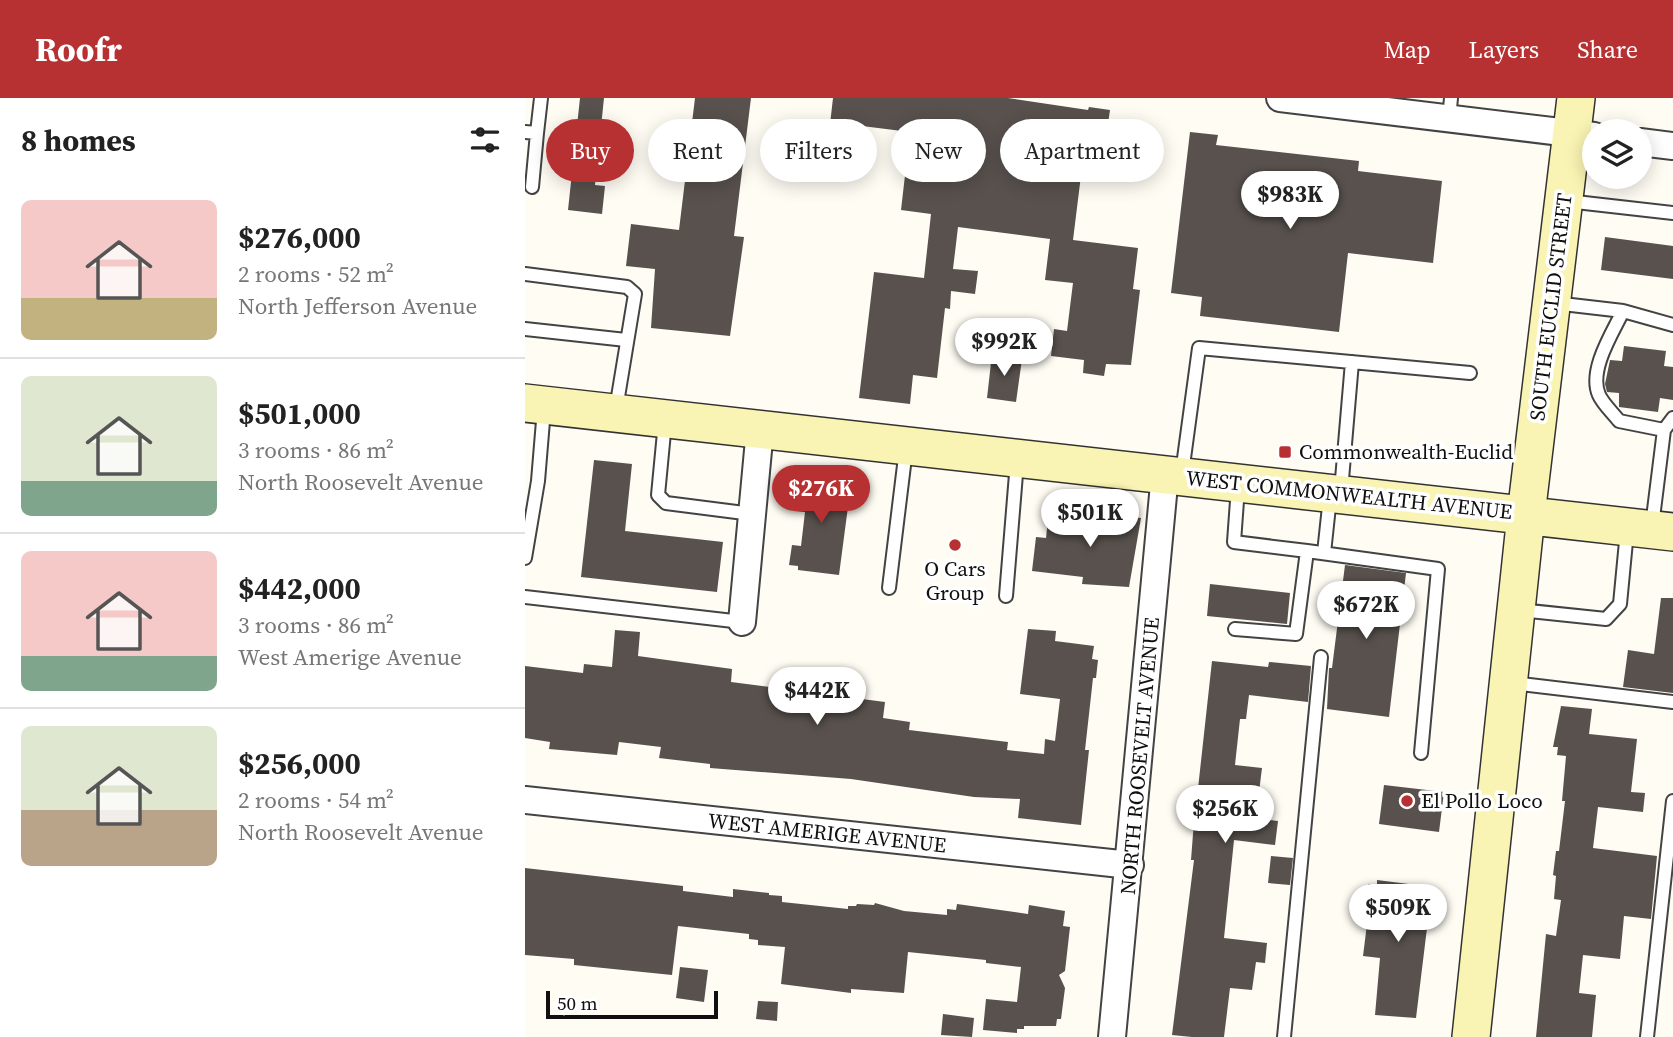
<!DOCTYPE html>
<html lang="en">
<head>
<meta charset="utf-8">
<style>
	body { margin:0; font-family:"Source Serif 4",serif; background:#f6f6f6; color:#222; height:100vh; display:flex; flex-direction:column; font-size:26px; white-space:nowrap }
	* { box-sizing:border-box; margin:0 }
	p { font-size:23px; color:#767676 }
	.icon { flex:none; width:38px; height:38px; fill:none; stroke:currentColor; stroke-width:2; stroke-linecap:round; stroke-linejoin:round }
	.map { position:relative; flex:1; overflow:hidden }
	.side { display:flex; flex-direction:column; background:#fff; width:525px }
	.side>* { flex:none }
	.hud { position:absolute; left:21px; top:21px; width:665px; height:63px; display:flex; gap:14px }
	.fabs { position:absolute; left:1057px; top:21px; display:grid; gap:14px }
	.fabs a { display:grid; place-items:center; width:70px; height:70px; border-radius:50%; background:#fff; box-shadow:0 4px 18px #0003; font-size:35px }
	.scale { position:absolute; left:21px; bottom:18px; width:172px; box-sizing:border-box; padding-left:7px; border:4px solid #101010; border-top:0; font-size:19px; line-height:24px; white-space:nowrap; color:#101010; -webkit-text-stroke:5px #fff; paint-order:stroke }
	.price { position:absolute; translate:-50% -60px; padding:0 16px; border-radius:24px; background:#fff; color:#222; font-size:23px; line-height:46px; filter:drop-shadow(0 2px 4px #0008) }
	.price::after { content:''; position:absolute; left:50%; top:42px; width:21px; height:16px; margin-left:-10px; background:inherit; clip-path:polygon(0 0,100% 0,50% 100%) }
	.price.on { background:#b73132; color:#fff }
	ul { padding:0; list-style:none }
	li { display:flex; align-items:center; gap:21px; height:175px; padding:0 21px }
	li+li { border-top:2px solid #e0e0e0 }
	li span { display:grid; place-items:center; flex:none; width:196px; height:140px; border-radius:10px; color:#555 }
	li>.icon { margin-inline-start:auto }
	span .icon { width:84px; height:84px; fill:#fffc; stroke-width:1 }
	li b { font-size:30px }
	h2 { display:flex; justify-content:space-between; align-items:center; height:84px; padding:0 21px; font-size:30px }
	.tag { padding:0 24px; border-radius:32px; background:#fff; box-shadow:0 4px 18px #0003; font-size:24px; line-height:63px }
	.tag.on { background:#b73132; color:#fff }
	header { display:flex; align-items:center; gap:42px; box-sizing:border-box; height:98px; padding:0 35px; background:#b73132; color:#fff }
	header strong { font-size:33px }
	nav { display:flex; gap:38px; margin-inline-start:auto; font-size:24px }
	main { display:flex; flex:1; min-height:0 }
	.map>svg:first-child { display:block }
	.building { fill:#58514d }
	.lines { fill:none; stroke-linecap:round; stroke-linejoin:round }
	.service-casing { stroke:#434343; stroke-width:16 }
	.minor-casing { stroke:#434343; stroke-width:30 }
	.secondary-casing { stroke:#323232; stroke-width:40 }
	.service { stroke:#fff; stroke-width:12 }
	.minor { stroke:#fff; stroke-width:26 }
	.secondary { stroke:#f9f4b3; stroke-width:37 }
	.poi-dot { fill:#b73132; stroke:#fff; stroke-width:2.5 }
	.labels { text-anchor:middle; stroke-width:7; stroke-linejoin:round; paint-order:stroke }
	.street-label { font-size:21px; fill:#101010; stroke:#fff }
	.poi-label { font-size:21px; fill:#101010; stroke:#fff; text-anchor:start }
</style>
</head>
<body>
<header>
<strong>Roofr</strong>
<nav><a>Map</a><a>Layers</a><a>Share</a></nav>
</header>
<main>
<section class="side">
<h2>8 homes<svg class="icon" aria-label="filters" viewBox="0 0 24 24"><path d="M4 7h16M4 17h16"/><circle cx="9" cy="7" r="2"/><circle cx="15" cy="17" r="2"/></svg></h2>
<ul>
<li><span style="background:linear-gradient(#f6c9c9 70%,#c2b280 0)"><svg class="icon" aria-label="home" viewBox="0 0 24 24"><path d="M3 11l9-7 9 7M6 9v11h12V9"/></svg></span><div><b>$276,000</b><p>2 rooms · 52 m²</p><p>North Jefferson Avenue</p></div></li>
<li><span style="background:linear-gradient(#dfe7d0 75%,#7fa58c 0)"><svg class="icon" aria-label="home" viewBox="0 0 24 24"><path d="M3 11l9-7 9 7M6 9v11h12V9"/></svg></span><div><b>$501,000</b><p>3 rooms · 86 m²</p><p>North Roosevelt Avenue</p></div></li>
<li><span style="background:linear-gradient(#f6c9c9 75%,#7fa58c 0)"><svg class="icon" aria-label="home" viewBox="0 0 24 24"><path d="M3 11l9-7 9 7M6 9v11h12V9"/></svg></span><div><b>$442,000</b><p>3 rooms · 86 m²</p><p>West Amerige Avenue</p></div></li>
<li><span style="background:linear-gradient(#dfe7d0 60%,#b9a48a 0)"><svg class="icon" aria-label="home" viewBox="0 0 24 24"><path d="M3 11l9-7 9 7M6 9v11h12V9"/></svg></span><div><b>$256,000</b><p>2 rooms · 54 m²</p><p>North Roosevelt Avenue</p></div></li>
</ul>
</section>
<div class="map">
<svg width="1148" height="939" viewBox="0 0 1148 939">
	<rect width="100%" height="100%" fill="#fefcf3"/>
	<path class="building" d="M55,0h24l-9,87 10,1 -3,28 -34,-4z
		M170,0h56l-17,138 10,1 -14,99 -79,-8 4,-59 -29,-3 5,-42 48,6z
		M308,0h175l80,12 1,-3 21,3 -5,35 -20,-2 -12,97 65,8 -5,41 7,1 -9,75 -25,-1 -2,12 -21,-3 1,-13 -33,-4 3,-27 13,2 6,-48 -28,-3 5,-41 -92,-12 -5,42 25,2 -3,23 -24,-3 -1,18 -5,-1 -8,70 -24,-3 -3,29 -51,-6 15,-126 50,6 7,-64 -30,-4 9,-78 -48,-6 -2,20 -32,-4z
		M665,34l28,3 -2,10 143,16 -1,10 84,10 -9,82 -85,-10 -9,79 -139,-16 2,-19 -31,-4z
		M1080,139l68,9v33l-72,-9z
		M1099,248l42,5 -2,15 9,1v33l-13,-2 -2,14 -39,-5v-14l-12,-1 -2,-8 5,-24 12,1z
		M467,256l30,5 -6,43 -29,-4z
		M69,362l38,4 -7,67 98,11 -6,50 -136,-15z
		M273,380l53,6 -12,91 -41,-5v-4l-9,-1 3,-20 9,1 4,-34 -11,-1z
		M565,414l51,6 -12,69 -47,-3 1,-7 -51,-6 4,-34 10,1 2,-19 41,5z
		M820,467l61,8 -17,144 -62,-8 2,-41h3z
		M685,486l80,9 -3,31 -80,-8z
		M1136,500h12v95l-50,-6 5,-37 26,4z
		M503,531l28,2 -1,10 39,5 -2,13 6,1 -2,18h-3l-8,72h4l-8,75 -63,-7 2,-19 -46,-2 -123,-18 -141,-11v-4l-51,-6 2,-11 -42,-5 -2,13 -68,-6 1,-7 -25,-4v-72l58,7 1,-9 28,3 3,-37 25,2 -2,24 94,13 -1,13 154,20 -2,16 27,4 -1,8 99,12 -1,8 37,4 1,-15 10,2 5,-42 -40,-5z
		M687,563l56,6 1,-5 42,4 -3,36 -59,-7 -3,24h-6l-5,46 27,3 -4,32 4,1 -2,18 18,2 -3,24 -41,-5 -10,98 43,5 -2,20 -9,-1 -4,28 -22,-2 -6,49h-32l-20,-2 22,-175h-3l2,-26z
		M1036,608l31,3 -3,25 48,5 -6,53 14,1 -2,19 -45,-5 -5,41 64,8 -6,63 -27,-3 -4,43 -37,-4 -4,38 17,2 -4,42h-56l10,-103 10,2 5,-36 -7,-1 2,-23 -3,-1 3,-24h3l6,-50h-3l4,-45 -9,-1 1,-8h-5z
		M859,687l60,7 -5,40 -60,-8z
		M746,758l22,2 -3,27 -22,-2z
		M0,770l158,18v5l50,6v-8l36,4v2l13,1v6l66,7v-3h8l1,-2 17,1 1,-2 29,8 43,4v-6l9,1 1,-6 71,10 1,-9 36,6 -2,15 7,1 -5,44 -6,4 6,13 -4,31h-4l-1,7h-32v3h-7v4l-34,-3 3,-31 31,3 4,-35 -35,-4v-3l-78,-8 -4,41 -53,-4v4l-70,-9 4,-37 -27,-2v-5l-9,-1v-5l-71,-8 -6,49 -98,-10v-6l-49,-4z
		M852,782l55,7 -16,131 -41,-3 5,-57 -17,-2 6,-48 -3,-1 2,-23 9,1z
		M155,869l28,3 -4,32 -28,-4z
		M233,903l20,1 -1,19 -21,-2z
		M418,916l31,4 -2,19 -31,-2z"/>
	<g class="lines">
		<defs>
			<path id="service" d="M924,21l2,-21
				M0,34l12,1 4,-35
				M7,89l5,-54
				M1042,103l106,12
				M0,176l102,13 8,7 -19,115
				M1029,205l69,8
				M0,231l101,11
				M140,324l-7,73 8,8 86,11
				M1139,332l-45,-9c-6,-8 -16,-17 -20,-26 -11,-25 14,-63 24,-84l50,14
				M657,375l17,-125 271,25
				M713,389l-4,55 73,9
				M816,393l11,-129
				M1127,428l12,-96 9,-12
				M799,455l6,-56
				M0,460l13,-77 6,-72
				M364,490l17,-139
				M481,498l11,-134
				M0,499l217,25
				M995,512l86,9 14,-15 7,-73
				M710,531l61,5 11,-83 131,18 -17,184
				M987,585l161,19
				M759,939l37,-380
				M1122,939l26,-236"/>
			<path id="minor" d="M755,0l314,38
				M1115,44l33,4
				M217,524l18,-193
				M0,702l605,65
				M587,939l53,-563"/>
			<path id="secondary" d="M0,305l1148,129
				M946,939l55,-522 50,-417"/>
		</defs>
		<use href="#service" class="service-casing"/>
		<use href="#minor" class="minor-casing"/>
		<use href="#secondary" class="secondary-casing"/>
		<use href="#service" class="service"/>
		<use href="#minor" class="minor"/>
		<use href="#secondary" class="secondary"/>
	</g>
	<g class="poi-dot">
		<rect x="753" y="347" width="14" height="14" rx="3.5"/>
		<circle cx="430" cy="447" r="7"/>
		<circle cx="882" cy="703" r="7"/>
	</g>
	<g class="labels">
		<g class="street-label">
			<text transform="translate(1026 209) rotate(-83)" y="7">SOUTH EUCLID STREET</text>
			<text transform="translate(824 397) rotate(6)" y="7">WEST COMMONWEALTH AVENUE</text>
			<text transform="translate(615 658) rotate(-85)" y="7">NORTH ROOSEVELT AVENUE</text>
			<text transform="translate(302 735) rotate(6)" y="7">WEST AMERIGE AVENUE</text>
		</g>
		<g class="poi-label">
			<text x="774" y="361">Commonwealth-Euclid</text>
			<text x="430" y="478" text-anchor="middle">O Cars<tspan x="430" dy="24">Group</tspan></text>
			<text x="896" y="710">El Pollo Loco</text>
		</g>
	</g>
</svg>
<div class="fabs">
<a><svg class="icon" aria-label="layers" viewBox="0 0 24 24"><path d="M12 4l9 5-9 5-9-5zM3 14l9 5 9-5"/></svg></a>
</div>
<div class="scale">50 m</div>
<b class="price" style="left:765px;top:133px">$983K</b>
<b class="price" style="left:479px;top:280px">$992K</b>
<b class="price on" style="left:296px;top:427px">$276K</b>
<b class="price" style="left:565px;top:451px">$501K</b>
<b class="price" style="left:841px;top:543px">$672K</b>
<b class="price" style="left:292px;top:629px">$442K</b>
<b class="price" style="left:700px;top:747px">$256K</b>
<b class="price" style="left:873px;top:846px">$509K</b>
<div class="hud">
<a class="tag on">Buy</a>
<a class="tag">Rent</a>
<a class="tag">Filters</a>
<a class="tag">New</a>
<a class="tag">Apartment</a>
</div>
</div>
</main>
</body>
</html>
